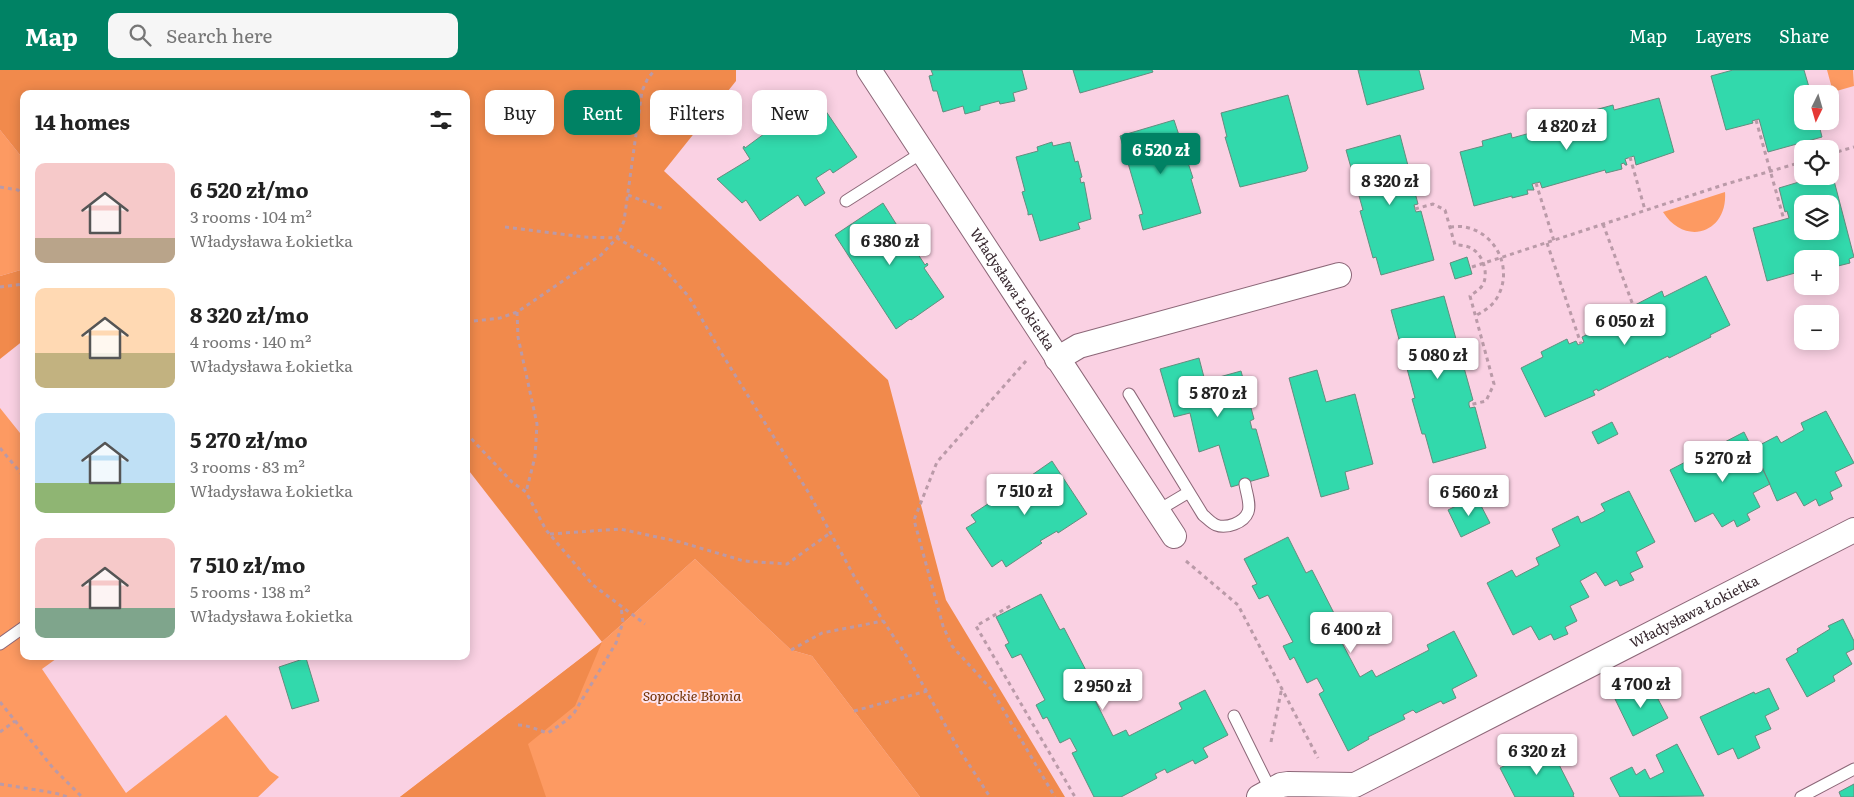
<!DOCTYPE html>
<html lang="en">
<head>
<meta charset="utf-8">
<style>
	body { margin:0; font-family:Literata,serif; background:#f6f6f6; color:#222; height:100vh; display:flex; flex-direction:column; font-size:19px; white-space:nowrap }
	* { box-sizing:border-box; margin:0 }
	p { font-size:16px; color:#767676 }
	.icon { flex:none; width:28px; height:28px; fill:none; stroke:currentColor; stroke-width:2; stroke-linecap:round; stroke-linejoin:round }
	.map { position:relative; flex:1; overflow:hidden }
	.details { position:absolute; left:20px; top:20px; width:450px; height:570px; display:flex; flex-direction:column; background:#fff; border-radius:10px; box-shadow:0 2px 12px #0003 }
	.details>* { flex:none }
	.banner { position:absolute; left:485px; top:20px; width:475px; height:45px; display:flex; gap:10px }
	.needle { width:32px; rotate:185deg }
	.buttons { position:absolute; left:1794px; top:15px; display:grid; gap:10px }
	.buttons a { display:grid; place-items:center; width:45px; height:45px; border-radius:10px; background:#fff; box-shadow:0 2px 12px #0003; font-size:25px }
	.price { position:absolute; translate:-50% -42px; padding:0 11px; border-radius:5px; background:#fff; color:#222; font-size:16px; line-height:32px; filter:drop-shadow(0 1px 2px #0008) }
	.price::after { content:''; position:absolute; left:50%; top:30px; width:15px; height:11px; margin-left:-8px; background:inherit; clip-path:polygon(0 0,100% 0,50% 100%) }
	.price.active { background:#008264; color:#fff }
	ul { padding:0; list-style:none }
	li { display:flex; align-items:center; gap:15px; height:125px; padding:0 15px }
	li span { display:grid; place-items:center; flex:none; width:140px; height:100px; border-radius:10px; color:#555 }
	li>.icon { margin-inline-start:auto }
	span .icon { width:60px; height:60px; fill:#fffc; stroke-width:1 }
	li b { font-size:21px }
	h2 { display:flex; justify-content:space-between; align-items:center; height:60px; padding:0 15px; font-size:21px }
	.chip { padding:0 18px; border-radius:10px; background:#fff; box-shadow:0 2px 12px #0003; font-size:18px; line-height:45px }
	.chip.active { background:#008264; color:#fff }
	header { display:flex; align-items:center; gap:30px; box-sizing:border-box; height:70px; padding:0 25px; background:#008264; color:#fff }
	header strong { font-size:24px }
	nav { display:flex; gap:28px; margin-inline-start:auto; font-size:18px }
	.search { width:350px; height:45px; background:#f6f6f6; display:flex; align-items:center; gap:12px; box-sizing:border-box; padding:0 18px; border-radius:10px; color:#767676; font-size:19px }
	.map>svg:first-child { display:block }
	.green { fill:#fd9a62 }
	.forest { fill:#f18a4c }
	.building { fill:#32d9ac; stroke:#638d7e; fill-rule:evenodd }
	.lines { fill:none; stroke-linecap:round; stroke-linejoin:round }
	.service-casing { stroke:#8c6778; stroke-width:13 }
	.minor-casing { stroke:#8c6778; stroke-width:26 }
	.path { stroke:#ba9aa8; stroke-width:3; stroke-dasharray:4 4; stroke-linecap:butt }
	.service { stroke:#fff; stroke-width:11 }
	.minor { stroke:#fff; stroke-width:24 }
	.labels { text-anchor:middle; stroke-width:4; stroke-linejoin:round; paint-order:stroke }
	.street-label { font-size:14px; fill:#37282f; stroke:#fde3ee }
	.park-label { font-size:14px; font-style:italic; fill:#713000; stroke:#fde3ee }
</style>
</head>
<body>
<header>
<strong>Map</strong>
<div class="search"><svg class="icon" aria-label="search" viewBox="0 0 24 24"><circle cx="10" cy="10" r="6"/><path d="M15 15l6 6"/></svg>Search here</div>
<nav><a>Map</a><a>Layers</a><a>Share</a></nav>
</header>
<div class="map">
<svg width="1854" height="727" viewBox="0 0 1854 727">
	<rect width="100%" height="100%" fill="#fad1e3"/>
	<path class="green" d="M1827,0h26l1,16 -21,6z
		M0,60l24,30v109l-24,7z
		M1725,122c3,41 -40,55 -62,20z
		M0,338l24,30v218h36l-18,13 84,124 100,-78 44,56 9,6 -21,20h-258z
		M695,489l96,91 21,6 108,141h-520l202,-155z"/>
	<path class="forest" d="M0,0h736v11l-72,90 224,209 58,220 119,197h-145l-108,-141 -21,-6 -96,-91 -93,83 -27,64 -47,38 18,53h-146l202,-155 -136,-175v-373h-442v66l-24,-30z
		M24,199v71l-24,19v-83z"/>
	<path class="building" d="M931,0h91l5,19 -14,4 2,8 -15,3 -1,-3 -19,5v4l-15,4 -2,-8 -20,6 -6,-21h-4l-4,-15 4,-1z
		M1073,0h79l1,2 -73,21z
		M1358,0h61l5,19 -57,16z
		M1733,0h71l7,24h-9v27h16l4,16 -54,15 -9,-33 -7,2 1,2 -27,7 -15,-54z
		M1288,25l20,73 -2,3 -66,16 -15,-50h2l-6,-24z
		M1659,28l15,54 -38,13 -2,-9 -9,3 2,6h-2l-1,-2 -3,1 1,5 -16,4 -1,-3 -63,18 -2,-6 -8,2 2,6h-7l1,4 -16,4v-2l-38,10 -14,-54 23,-6 -1,-5 29,-8 1,5 73,-20 -1,-5 29,-8 1,5z
		M821,34l36,53 -24,16 -3,-4 -14,9 9,15 -20,13 -7,-11 -38,26 -14,-21 -4,3 -25,-24 33,-20 -7,-11 1,-2 1,2 23,-17 1,1 12,-7 -1,-2 2,-1 3,5z
		M1174,50l19,58 -2,1 10,34 -58,17 -4,-15 4,-1 -23,-78z
		M1400,65l18,69 -4,1 2,7 5,-1 13,49 -53,15 -5,-18 -3,1 -13,-47 3,-1 -17,-60z
		M1052,72l1,4 17,-4 5,20 3,-1 4,16 -2,1 1,5 3,-1 7,37 -13,4 2,6 -40,12 -8,-27 -4,1v-3l-6,-20 3,-1 -9,-34 22,-6 -1,-4z
		M1830,103h2l22,84 -5,2 1,4 -20,5v-9h-28v12l-35,10 -14,-53 36,-10 -2,-7 -2,1 -6,-24 40,-12h11zM1802,134h28v27h-28z
		M883,133l15,24 4,-2 1,2 -4,2 6,9 4,-2 1,2 -4,2 5,7 4,-2 1,2 -2,1 11,17 2,-2 1,2 -4,3 20,29 -33,23 -1,-1 -14,10 -61,-94z
		M1467,187l5,17 -17,5 -5,-16z
		M1706,206l24,49 -20,10 1,2 -42,21 -1,-2 -70,35 -1,-2 -4,2 2,4 -50,22 -24,-49 22,-11 -2,-5 26,-13 2,5 7,-3 2,4 6,-3 -2,-5 50,-24 2,4 6,-3 -5,-9 27,-14 2,6z
		M1444,226l29,104 -4,2v3l1,3 5,-1 11,41 -53,15 -8,-29h-3l-10,-35 3,-1 -24,-88z
		M1199,288l6,23 36,-10 13,48 -4,2 2,8h4l13,47 -38,11 -12,-42 -20,7 -9,-39 -16,4 -14,-48z
		M1317,300l9,32 29,-8 18,70 -28,8 4,17 -28,8 -32,-119z
		M1826,341l28,52 -19,9 7,14 -12,6 3,7 -14,7 -3,-7 -12,7 -8,-14 -19,9 -23,-53 23,-12 4,7 23,-13 -3,-7z
		M1612,352l6,12 -20,10 -6,-12z
		M1744,362l26,52 -17,9 7,14 -13,7 3,6 -13,7 -3,-7 -12,7 -9,-14 -18,9 -25,-52 25,-13 3,6 24,-12 -3,-6z
		M1052,391l35,53 -29,19 -1,-2 -17,10 2,2 -36,24 -4,-7 -10,7 -26,-39 10,-6 -5,-7 23,-15 -3,-5 25,-16 3,5z
		M1629,421l26,51 -19,10 7,15 -13,6 4,7 -14,6 -3,-6 -12,6 -9,-14 -16,9 9,16 -19,9 7,15 -12,6 3,7 -14,6 -3,-6 -12,6 -8,-14 -18,9 -26,-52 25,-13 4,7 23,-12 -3,-7 24,-12 -8,-17 26,-13 3,7 13,-6 11,-6 -4,-7z
		M1476,426l14,27 -29,14 -13,-27z
		M1288,467l18,36 6,-3 26,51 -6,3 28,53 12,-7 4,7 53,-27 -2,-5 27,-14 23,45 -25,13 4,9 -13,6 -2,-3 -25,12 -3,-3 -10,5 2,4 -37,18 1,2 -21,12 -29,-57 5,-3 -7,-13 -10,5 -13,-26 -4,3 -7,-14 10,-4 -25,-47 -9,4 -7,-13 5,-2 -13,-25z
		M1041,524l19,36 4,-2 27,52 -5,2 27,54 13,-6 3,6 53,-27 -3,-6 26,-13 23,45 -25,13 5,9 -13,7 -2,-4 -26,13 -2,-4 -10,5 2,4 -36,19h-27l-22,-44 5,-2 -7,-13 -10,5 -13,-26 -4,2 -7,-14 9,-5 -24,-46 -9,4 -7,-13 4,-2 -13,-26z
		M1843,549l11,22v8l-8,4 6,11 -19,12 2,5 -28,16 -21,-38 12,-7 -1,-3 33,-20 -2,-3z
		M306,588l13,43 -27,8 -13,-42z
		M1649,612l19,36 -35,18 -18,-37z
		M1769,618l10,21 -14,7 6,13 -16,7 5,12 -22,11 -5,-11 -15,7 -18,-38 54,-25 1,2z
		M1548,673l26,51 -1,1 1,2h-59l-15,-29z
		M1677,674l27,52 -84,1 -10,-19 22,-11 4,8 9,-6 5,10 14,-7 -8,-17z
		M1854,714v13h-13l-2,-5z"/>
	<g class="lines">
		<defs>
			<path id="service" d="M846,131l77,-49
				M1129,324l74,121c4,3 8,8 13,10 10,4 28,-2 32,-13 3,-8 -2,-20 -3,-28
				M1157,441l32,-19
				M0,574l24,-17
				M1234,646l37,75
				M1801,727l53,-28"/>
			<g id="minor">
				<path id="s1" d="M869,0l305,466"/>
				<path d="M1057,289l22,-13 260,-71"/>
				<path id="s2" d="M1259,727l22,-12 7,-1 67,1 499,-255"/>
			</g>
		</defs>
		<use href="#service" class="service-casing"/>
		<use href="#minor" class="minor-casing"/>
		<path class="path" d="M1756,50l28,100
			M1830,84l24,-7
			M1630,87l15,53
			M1536,113l18,58
			M0,117l18,3 6,6
			M628,125l36,14
			M1415,139l18,-5 12,6 10,35c7,0 14,1 19,5 10,7 15,26 8,36 -3,4 -8,7 -12,10l24,88 -8,17 -17,4
			M1603,154l34,92
			M505,157l79,10 33,1 42,25 30,34 33,57 88,141 45,83 54,82 48,86 33,51
			M1450,157c5,0 10,-1 15,0 31,6 48,41 33,69 -5,10 -14,15 -23,20
			M1547,173l34,101
			M1472,197l251,-82 79,-23
			M0,217l24,-3
			M517,242l1,25 19,87 -2,33 -9,35
			M466,252l34,-4 17,-6 84,-57 16,-17 7,-17 18,-130 6,-13 7,-8
			M1026,291l-89,101 -23,58 29,106 9,20 39,43 64,108
			M466,363l46,49 14,10 20,38 47,55 52,39
			M0,378l24,29
			M550,464l70,-5 60,13 64,19 43,3 43,-31
			M1186,491l52,44 80,153
			M1010,536l-34,20 99,171
			M791,580l31,-17 61,-12
			M0,632l53,66 29,29
			M854,641l73,-20
			M518,655c11,0 19,5 30,8l19,-13 7,-7 42,-70 7,-21 -2,-15
			M0,662l15,-11
			M1271,672l11,-55
			M0,714l55,9 13,4"/>
		<use href="#service" class="service"/>
		<use href="#minor" class="minor"/>
	</g>
	<g class="labels">
		<g class="street-label">
			<text dy="5" stroke="none"><textPath href="#s1" startOffset="262">Władysława Łokietka</textPath></text>
			<text dy="5" stroke="none"><textPath href="#s2" startOffset="480">Władysława Łokietka</textPath></text>
		</g>
		<g class="park-label">
			<text x="692" y="631">Sopockie Błonia</text>
		</g>
	</g>
</svg>
<div class="buttons">
<a><svg class="needle" viewBox="-14 -14 28 28"><path d="M0-13l5 13h-10z" fill="#e53935"/><path d="M0 13l5-13h-10z" fill="#767676"/></svg></a>
<a><svg class="icon" aria-label="locate" viewBox="0 0 24 24"><circle cx="12" cy="12" r="6"/><path d="M12 2v4M12 18v4M2 12h4M18 12h4"/></svg></a>
<a><svg class="icon" aria-label="layers" viewBox="0 0 24 24"><path d="M12 4l9 5-9 5-9-5zM3 14l9 5 9-5"/></svg></a>
<a>+</a>
<a>−</a>
</div>
<b class="price" style="left:1567px;top:81px">4 820 zł</b>
<b class="price active" style="left:1161px;top:105px">6 520 zł</b>
<b class="price" style="left:1390px;top:136px">8 320 zł</b>
<b class="price" style="left:890px;top:196px">6 380 zł</b>
<b class="price" style="left:1625px;top:276px">6 050 zł</b>
<b class="price" style="left:1438px;top:310px">5 080 zł</b>
<b class="price" style="left:1218px;top:348px">5 870 zł</b>
<b class="price" style="left:1723px;top:413px">5 270 zł</b>
<b class="price" style="left:1025px;top:446px">7 510 zł</b>
<b class="price" style="left:1469px;top:447px">6 560 zł</b>
<b class="price" style="left:1351px;top:584px">6 400 zł</b>
<b class="price" style="left:1641px;top:639px">4 700 zł</b>
<b class="price" style="left:1103px;top:641px">2 950 zł</b>
<b class="price" style="left:1537px;top:706px">6 320 zł</b>
<div class="banner">
<a class="chip">Buy</a>
<a class="chip active">Rent</a>
<a class="chip">Filters</a>
<a class="chip">New</a>
</div>
<section class="details">
<h2>14 homes<svg class="icon" aria-label="filters" viewBox="0 0 24 24"><path d="M4 7h16M4 17h16"/><circle cx="9" cy="7" r="2"/><circle cx="15" cy="17" r="2"/></svg></h2>
<ul>
<li><span style="background:linear-gradient(#f6c9c9 75%,#b9a48a 0)"><svg class="icon" aria-label="home" viewBox="0 0 24 24"><path d="M3 11l9-7 9 7M6 9v11h12V9"/></svg></span><div><b>6 520 zł/mo</b><p>3 rooms · 104 m²</p><p>Władysława Łokietka</p></div></li>
<li><span style="background:linear-gradient(#ffd9b3 65%,#c2b280 0)"><svg class="icon" aria-label="home" viewBox="0 0 24 24"><path d="M3 11l9-7 9 7M6 9v11h12V9"/></svg></span><div><b>8 320 zł/mo</b><p>4 rooms · 140 m²</p><p>Władysława Łokietka</p></div></li>
<li><span style="background:linear-gradient(#bfe0f5 70%,#8fb573 0)"><svg class="icon" aria-label="home" viewBox="0 0 24 24"><path d="M3 11l9-7 9 7M6 9v11h12V9"/></svg></span><div><b>5 270 zł/mo</b><p>3 rooms · 83 m²</p><p>Władysława Łokietka</p></div></li>
<li><span style="background:linear-gradient(#f6c9c9 70%,#7fa58c 0)"><svg class="icon" aria-label="home" viewBox="0 0 24 24"><path d="M3 11l9-7 9 7M6 9v11h12V9"/></svg></span><div><b>7 510 zł/mo</b><p>5 rooms · 138 m²</p><p>Władysława Łokietka</p></div></li>
</ul>
</section>
</div>
</body>
</html>
